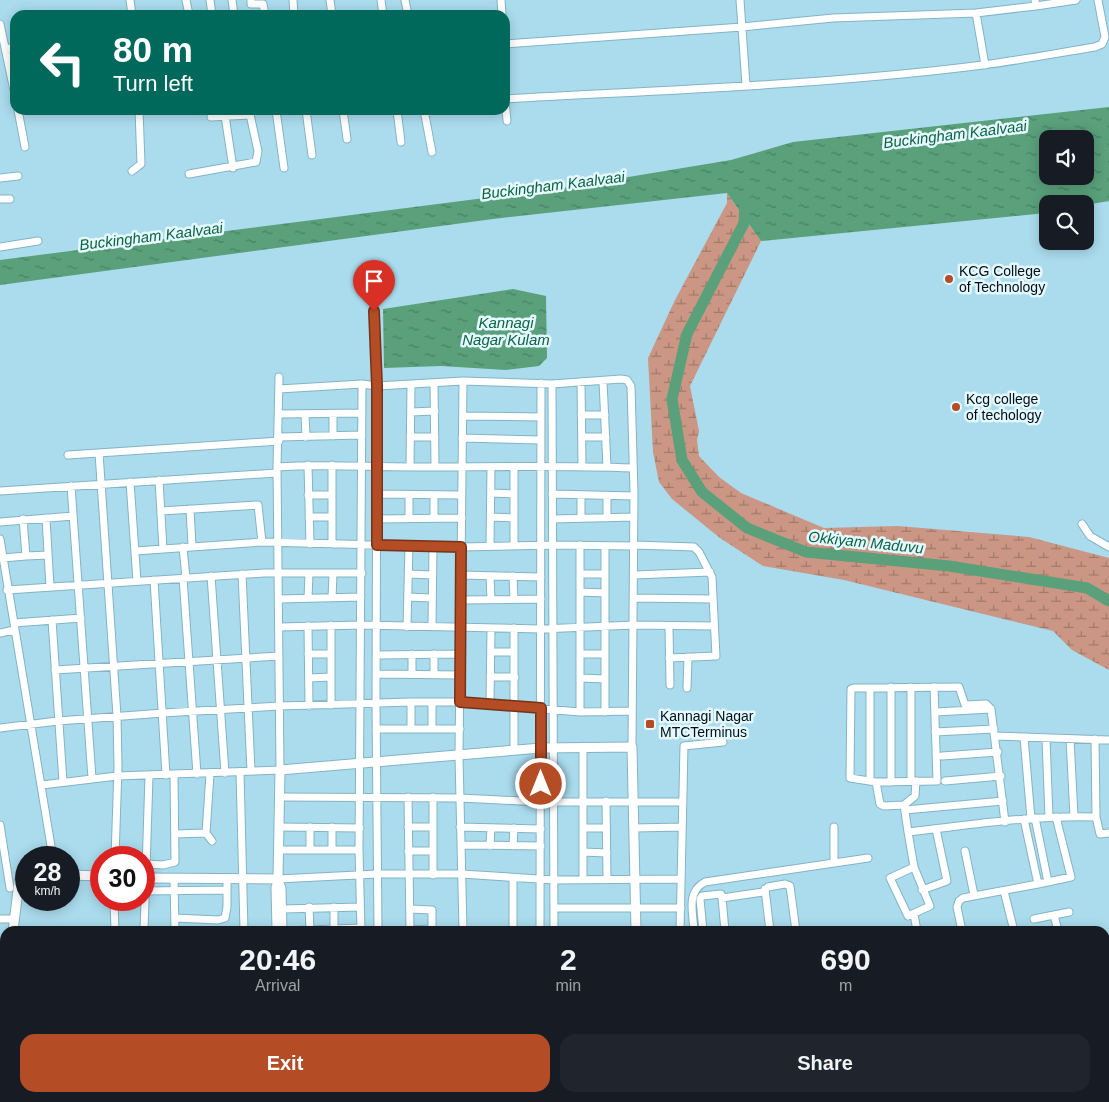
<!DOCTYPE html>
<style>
:root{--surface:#171b24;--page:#20242c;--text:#f1f3f6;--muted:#9ea1a6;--accent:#b44d25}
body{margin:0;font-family:Arial,sans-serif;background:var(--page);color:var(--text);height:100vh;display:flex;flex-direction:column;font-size:19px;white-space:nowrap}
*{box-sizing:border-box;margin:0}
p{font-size:16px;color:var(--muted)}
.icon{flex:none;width:28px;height:28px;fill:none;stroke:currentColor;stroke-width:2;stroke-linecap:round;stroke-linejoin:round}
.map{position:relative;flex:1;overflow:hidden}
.side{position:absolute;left:0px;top:926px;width:1110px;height:176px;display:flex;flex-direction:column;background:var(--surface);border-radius:15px 15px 0 0;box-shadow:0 2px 12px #0003}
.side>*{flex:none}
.guide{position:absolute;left:10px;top:10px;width:500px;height:105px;border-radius:15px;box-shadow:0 2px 12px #0003;background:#00695c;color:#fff;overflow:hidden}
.controls{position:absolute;left:1039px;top:130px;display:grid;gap:10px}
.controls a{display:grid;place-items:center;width:55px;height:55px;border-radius:10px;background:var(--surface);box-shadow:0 2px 12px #0003;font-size:25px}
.speed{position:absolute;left:15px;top:846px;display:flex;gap:10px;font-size:25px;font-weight:700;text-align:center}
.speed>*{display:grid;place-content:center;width:65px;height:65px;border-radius:50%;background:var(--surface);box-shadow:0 2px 12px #0003;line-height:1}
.speed small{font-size:12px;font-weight:400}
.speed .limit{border:8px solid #d22;background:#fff;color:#111}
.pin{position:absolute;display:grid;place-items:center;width:42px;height:42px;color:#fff;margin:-51px -21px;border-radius:50% 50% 50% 0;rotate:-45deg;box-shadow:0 0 5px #0007}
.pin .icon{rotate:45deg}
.me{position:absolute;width:55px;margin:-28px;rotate:0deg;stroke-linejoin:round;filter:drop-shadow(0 0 4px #0008)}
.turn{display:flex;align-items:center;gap:18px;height:105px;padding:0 20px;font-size:22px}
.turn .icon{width:65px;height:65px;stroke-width:2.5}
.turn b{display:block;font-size:35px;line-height:42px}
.eta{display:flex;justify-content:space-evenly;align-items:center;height:85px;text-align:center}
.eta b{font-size:30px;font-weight:800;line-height:35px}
.primary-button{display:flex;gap:10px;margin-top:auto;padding:10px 20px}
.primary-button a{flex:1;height:58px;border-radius:15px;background:var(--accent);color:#fff;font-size:20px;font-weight:800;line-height:58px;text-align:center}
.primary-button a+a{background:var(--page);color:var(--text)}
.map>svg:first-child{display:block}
</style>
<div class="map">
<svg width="1109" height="1102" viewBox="0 0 1109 1102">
<defs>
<pattern id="wetland-marsh" width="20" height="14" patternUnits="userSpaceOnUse" patternTransform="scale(1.25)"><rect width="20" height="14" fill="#cb9683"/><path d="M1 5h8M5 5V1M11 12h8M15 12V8" fill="none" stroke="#a2796a"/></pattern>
<pattern id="water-ripples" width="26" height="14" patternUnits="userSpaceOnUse" patternTransform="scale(1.25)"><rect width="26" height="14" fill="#59a07b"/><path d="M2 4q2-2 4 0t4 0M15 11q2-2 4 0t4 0" fill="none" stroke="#478164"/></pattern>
</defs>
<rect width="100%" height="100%" fill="#aadced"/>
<path fill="url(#wetland-marsh)" d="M727 193 761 241 690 386 699 431 697 440 699 456 719 477 741 493 824 528 898 526 1029 537 1109 558V670L1072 650 1053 631 844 580 763 566 720 538 672 499 659 482 653 452 648 358 675 300 727 203Z"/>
<path fill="url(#water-ripples)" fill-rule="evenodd" d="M1109 107V201L1085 205 1048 204 1047 212 1036 214 761 241 727 193 493 219 0 285V260L562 188 731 160 793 142ZM1048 139H1085V176H1048Z
M513 289 546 296 547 358 539 366 506 370 441 366 384 368 383 309Z"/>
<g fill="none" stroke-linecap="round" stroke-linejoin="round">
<path stroke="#59a07b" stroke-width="11" d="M745 203 744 223 687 334 672 399 682 460 702 492 747 528 806 552 949 566 1087 588 1109 601"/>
<defs>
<path id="minor" d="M130 0 132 15
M186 0 189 15
M210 0 212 15
M232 0 234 15
M251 0V4H263L265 15
M293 0 294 15
M330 0 332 15
M381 0 383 15
M405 0 408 15
M501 0 502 15
M740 0 746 85
M1035 0 1036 6 1076 0
M976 13 985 65
M0 24 15 95
M505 44 742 27 833 18 976 13 1036 6
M6 49 15 47
M505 99C664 90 825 85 983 65 1021 60 1058 53 1095 47L1102 44 1105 37 1098 0
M505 101 507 121
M18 110 25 147
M276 110 284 168
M306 110 312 155
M343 110 347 139
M397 110 401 142
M424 110 432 152
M225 116 233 168
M211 117 250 115
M132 171 141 164 139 110
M189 174 256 162 258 151 249 110
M0 178 18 176
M0 199H10
M0 247 38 241
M463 381 459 756 463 931
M603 381 607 467
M581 382 582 466
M434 383 435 467
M552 384 554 931
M279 389 362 384 377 386 374 311
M411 412 435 411
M279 414 362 413
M305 414 306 437
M581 415H605
M463 416 541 417
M333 436V414
M279 437 362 435
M410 437H435
M582 437H606
M462 438 541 440
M99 453 117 716 118 767 115 858
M68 455 279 441
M308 465 310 544
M277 467C322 464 367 467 411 467 486 467 559 465 633 468
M410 467 411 385
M514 468V546
M159 480 163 549
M130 482 137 581
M71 486 92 778
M0 491 277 473
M491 493 514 494
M377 494 462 495
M552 494 634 496
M308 495H332
M190 509 192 546
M161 511 258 505 262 542
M309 517H332
M491 517 514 518
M46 518 50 587
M409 518V495
M434 518V495
M581 518V495
M607 518V496
M23 519 26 556 48 555
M377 519 462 518
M553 519 634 517
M0 522 73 516
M1082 524 1090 536 1109 547
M0 539 53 858
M332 544V465
M580 545V712
M634 545 694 547 699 552 712 577 716 656 669 658
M490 546 491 467
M605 546V712
M183 547 186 578
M135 551 262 542 461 547 553 545 634 546
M3 558 26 556
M242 574 251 771
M409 574 432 575
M580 574H605
M461 575 541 577
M634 575 710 572
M211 576 225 773
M490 576 491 599
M513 576 514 599
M183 578 197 774
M154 580 166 775
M7 590 264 573H362
M580 592 605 593
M408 597 432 598
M308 598 309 573
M332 598 333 573
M634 598 713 599
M279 599 361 597
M461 600 541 599
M52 620 63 782
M14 623 81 618
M331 625V705
M308 626 309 706
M669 626 670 685
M279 627 361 625 541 629 634 625 714 626
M407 627 409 546
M432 627 433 546
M0 633 14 630
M491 652H514
M308 654H331
M434 654V674
M580 654H605
M377 655 460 654
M55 670 279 656
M377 674 460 675
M412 674V654
M490 677H515
M309 678 331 677
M580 678 605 679
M934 687 937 781 876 782 850 778 851 689 854 688C889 688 924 687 959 687L965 705 986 704 991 709 1005 822
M687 688 688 657
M490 704 491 628
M935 712 991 709
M0 728 58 721 163 713 280 706 411 702H460L580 712 632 711
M376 729H460
M411 729V702
M432 729V702
M935 732 994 729
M995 736 1109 740
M1024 737 1031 819
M1046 739 1049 817
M1070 739 1074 816
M1095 739 1096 817
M514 750V628
M942 756 998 752
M240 772 244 931
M870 781V688
M911 781V687
M945 781 1001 776
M876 782 880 804 884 806 904 805 908 832
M891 782V687
M42 785 117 776 280 770 277 467 279 377
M279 797 460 798 541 802
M408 797 410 931
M433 797V875
M606 801 607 879
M554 802H683
M904 805 915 796 916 781
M905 810 1003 801
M1035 818 1048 882
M0 825 10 888
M279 827 360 828
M408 827H433
M460 827 541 829
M583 828H606
M634 828 682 827
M206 833 212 841
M175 834 206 833 210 774
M461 845 541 846
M490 846 491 828
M513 846 514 828
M279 850H359
M310 850V827
M332 850V827
M408 851H433
M965 851 974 895
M583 852 607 853
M834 863V827
M147 864 163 865 175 862 174 775
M914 867 930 906 908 916 890 878 914 867 908 832C970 825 1033 815 1096 817L1100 834 1109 833
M174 878 175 931
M278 879 377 874H462L554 880 681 879
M278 879 282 888 283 931
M583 880V747
M1038 884 1071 877 1056 817
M765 889 770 931
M922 890 947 881 936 829
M144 891 227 890
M1004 891 1014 931
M114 900 115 931
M309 907 310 930
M334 907V929
M554 908H681
M283 909 360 907
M410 909 432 910V931
M914 914 917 931
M1054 915 1058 931
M175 918 218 920 225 918 227 907V879
M0 919H14
M1034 919 1069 912
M410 930 432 929
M144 931 149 776
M276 931 275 887 278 879
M285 931 361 928
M361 931 359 850 362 384
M378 931 376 704 377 386 463 381 552 384 621 379 627 380 631 386 634 492 632 747
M513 931V878
M540 931 541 383
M680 931 684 746 723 742
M694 931C693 912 686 892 705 882L868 858
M703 931 700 899 702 896 721 894 722 898
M725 931 722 898 763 892 768 887 785 884 790 886 796 931
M962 931 957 907 959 901 963 898 1038 884 1024 819
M1105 964 1109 965
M0 993 5 994
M0 1026H5
M27 1098 28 1102
M79 1098 80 1102
M114 1098 115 1102
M366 1098H372
M419 1098 420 1102
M606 1098 607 1102
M643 1098 644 1102
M683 1098 684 1102
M267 1102 314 1098
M745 1102 774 1098
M844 1102V1098"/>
<path id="tertiary" d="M69 875 101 876
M144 878 278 879 280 770 541 748 632 747 636 931
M13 931 19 882 26 877
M727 1098 728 1102
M3 1102 5 1072
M545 1102 563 1098"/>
</defs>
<use href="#minor" stroke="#82b4c4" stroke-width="9"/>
<use href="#tertiary" stroke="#82b4c4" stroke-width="11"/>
<use href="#minor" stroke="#fff" stroke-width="7"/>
<use href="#tertiary" stroke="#fff" stroke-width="9"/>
</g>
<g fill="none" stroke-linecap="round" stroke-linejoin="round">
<defs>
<path id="route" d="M374 311 377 386V545L461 547 460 702 541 708V784"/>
</defs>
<use href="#route" stroke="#753218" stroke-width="12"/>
<use href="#route" stroke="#b44d25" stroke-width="9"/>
</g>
<g fill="#b44d25" stroke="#e4f8fe" stroke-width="2">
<circle cx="949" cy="279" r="5"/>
<circle cx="956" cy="407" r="5"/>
<rect x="645" y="719" width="10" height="10" rx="2.5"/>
</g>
<g text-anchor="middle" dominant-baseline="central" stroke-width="5" stroke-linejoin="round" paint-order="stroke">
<g font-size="14" fill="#001016" stroke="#e4f8fe" text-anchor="start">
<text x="959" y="271">KCG College<tspan x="959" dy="16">of Technology</tspan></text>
<text x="966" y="399">Kcg college<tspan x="966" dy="16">of techology</tspan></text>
<text x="660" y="716">Kannagi Nagar<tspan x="660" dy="16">MTCTerminus</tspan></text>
</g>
<g font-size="15" font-style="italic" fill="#0c6441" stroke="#e4f8fe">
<text transform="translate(955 134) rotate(-7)">Buckingham Kaalvaai</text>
<text transform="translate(553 185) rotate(-7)">Buckingham Kaalvaai</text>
<text transform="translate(151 236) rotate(-7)">Buckingham Kaalvaai</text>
<text x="506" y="322">Kannagi<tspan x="506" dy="17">Nagar Kulam</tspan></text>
<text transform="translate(866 542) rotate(6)">Okkiyam Maduvu</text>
</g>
</g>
</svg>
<div class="controls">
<a><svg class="icon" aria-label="sound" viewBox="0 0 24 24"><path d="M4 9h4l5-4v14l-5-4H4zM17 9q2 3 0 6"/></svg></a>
<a><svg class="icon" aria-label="search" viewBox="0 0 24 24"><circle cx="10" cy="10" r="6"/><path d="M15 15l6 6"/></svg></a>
</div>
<div class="speed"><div>28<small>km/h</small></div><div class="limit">30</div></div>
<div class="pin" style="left:374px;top:311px;background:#d93025"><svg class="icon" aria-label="arrive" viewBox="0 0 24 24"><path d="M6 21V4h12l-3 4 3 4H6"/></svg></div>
<svg class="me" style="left:541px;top:784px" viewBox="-20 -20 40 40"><circle r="17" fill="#b44d25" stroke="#fff" stroke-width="3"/><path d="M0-11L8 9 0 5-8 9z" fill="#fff"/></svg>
<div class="guide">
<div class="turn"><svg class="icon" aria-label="left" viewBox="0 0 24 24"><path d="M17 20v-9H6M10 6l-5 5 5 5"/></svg><div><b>80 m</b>Turn left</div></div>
</div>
<section class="side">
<div class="eta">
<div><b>20:46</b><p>Arrival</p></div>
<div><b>2</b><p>min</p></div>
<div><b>690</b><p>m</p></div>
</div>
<div class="primary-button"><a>Exit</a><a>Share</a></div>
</section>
</div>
